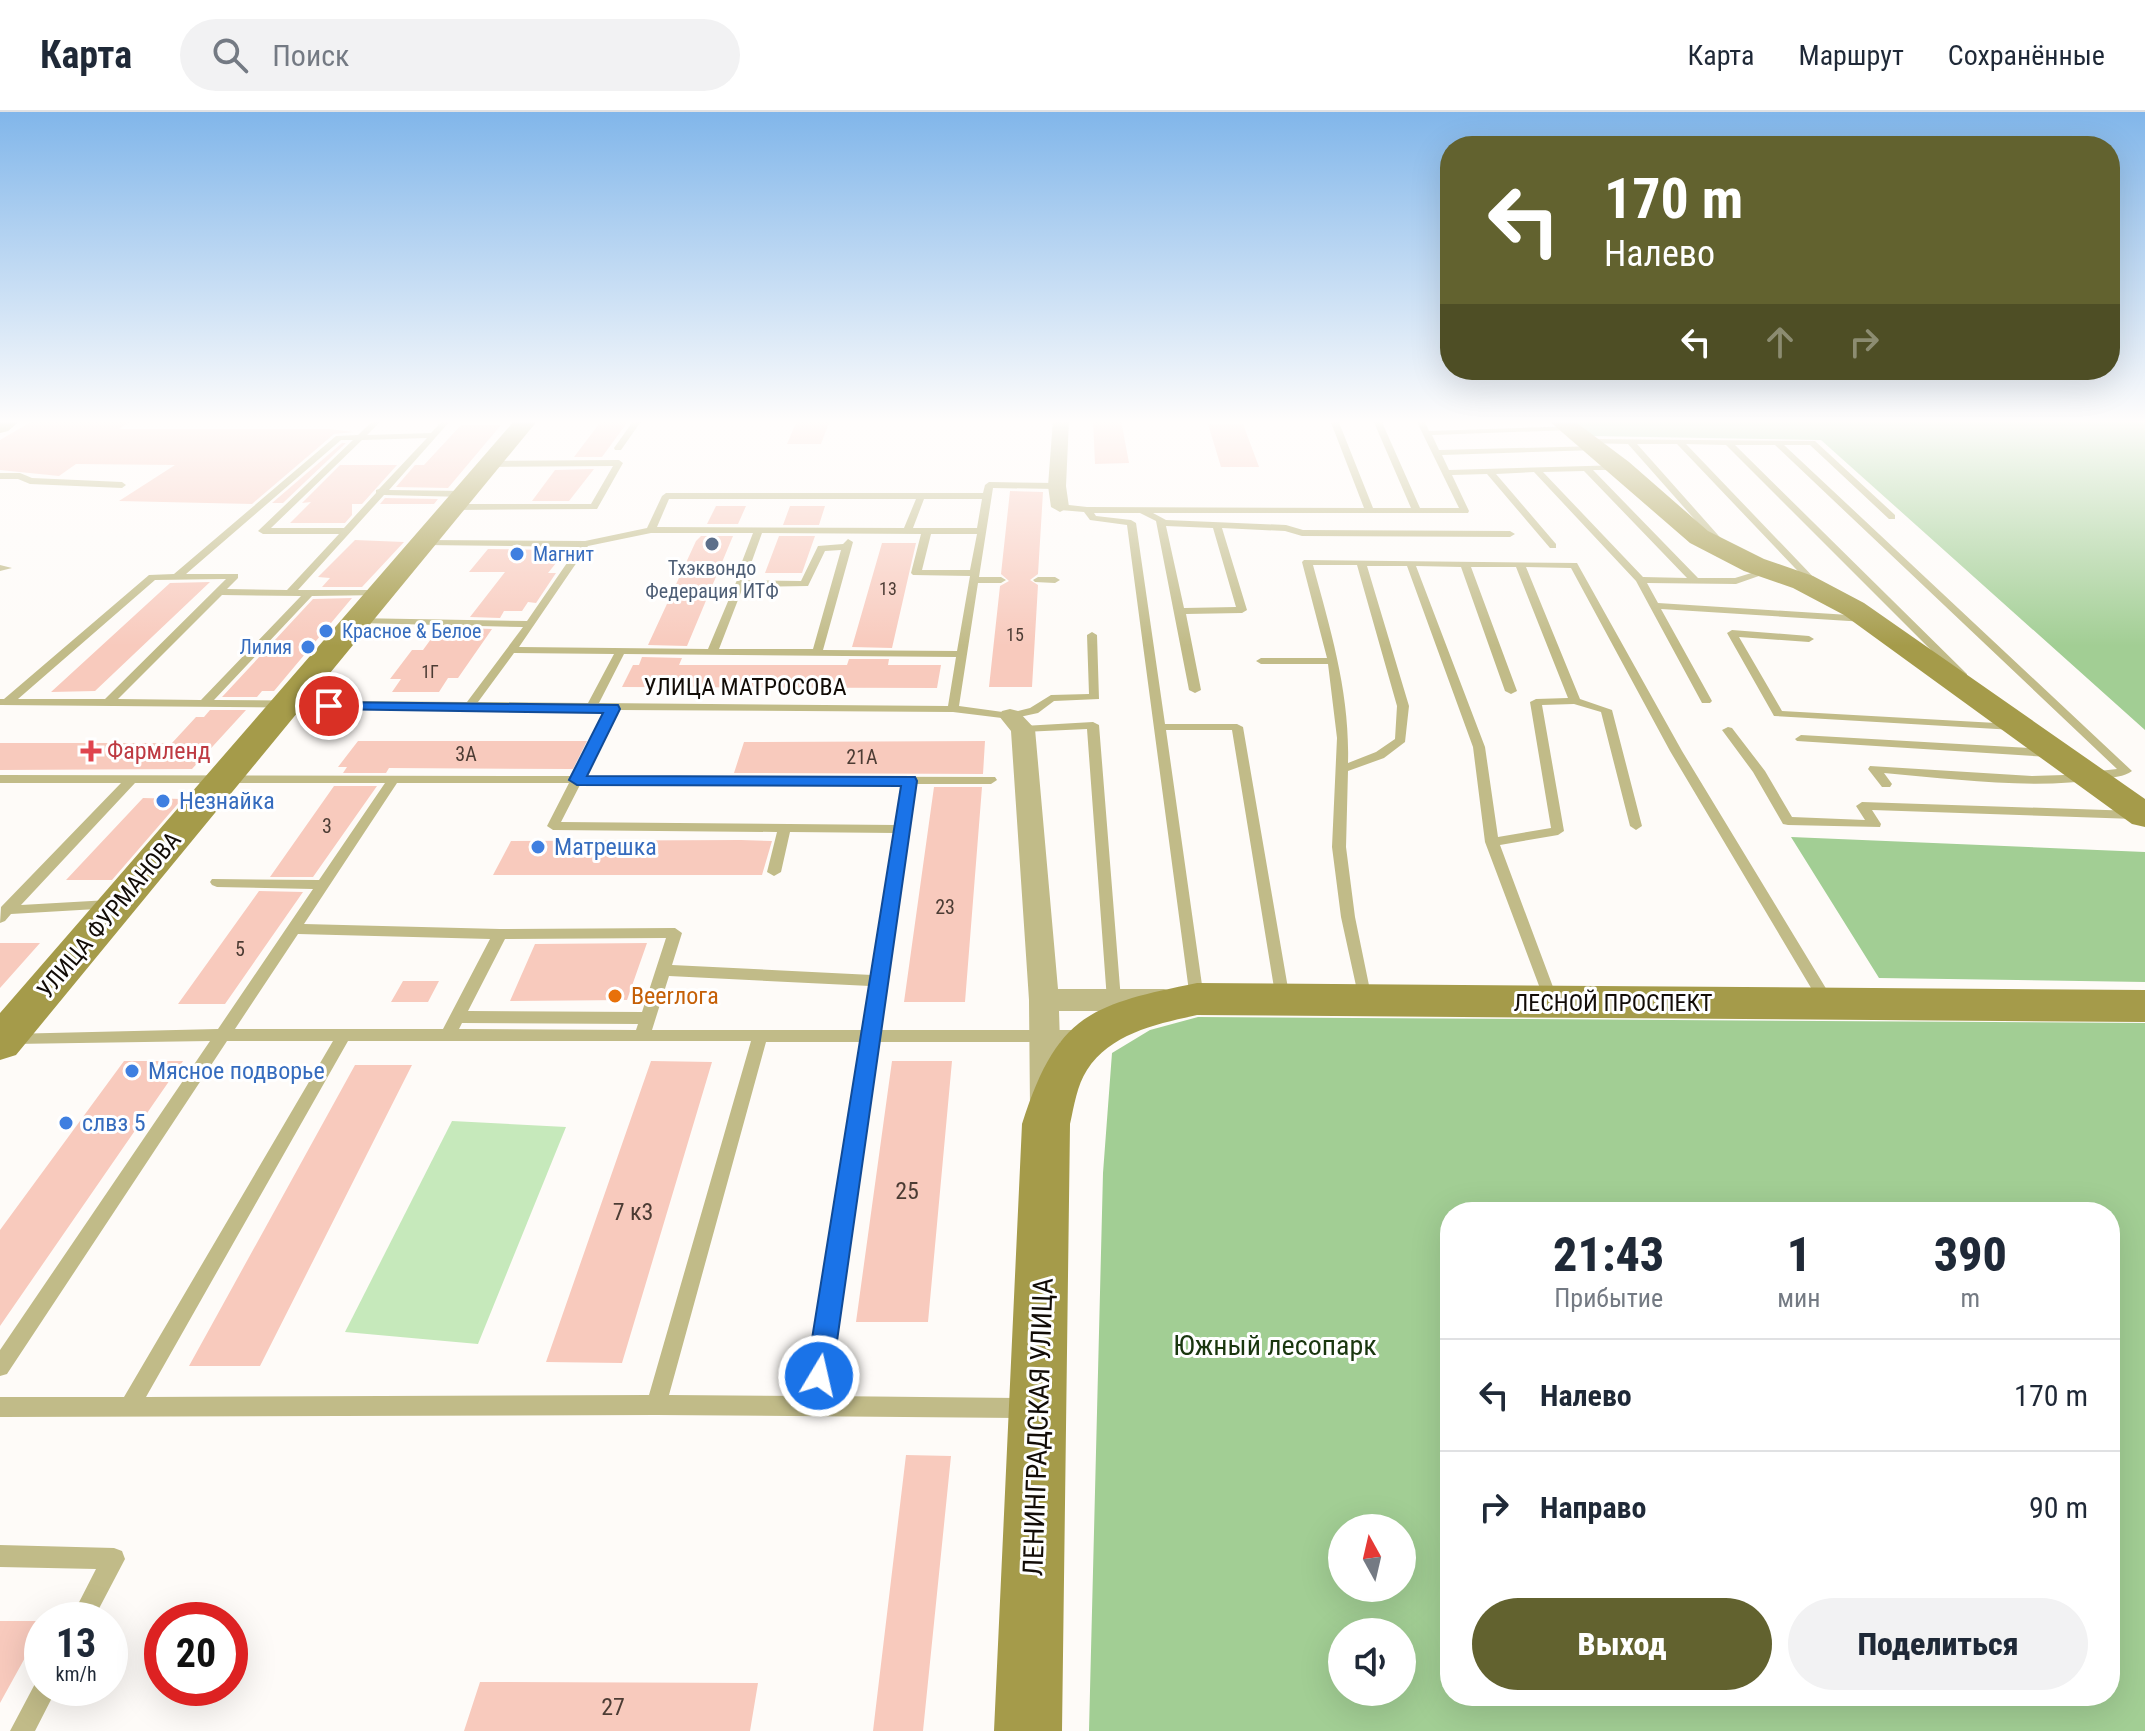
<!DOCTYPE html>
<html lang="ru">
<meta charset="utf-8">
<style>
:root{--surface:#fff;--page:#f2f2f3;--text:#1f2937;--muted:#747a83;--line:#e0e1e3;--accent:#62622f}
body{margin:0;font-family:"Roboto Condensed",sans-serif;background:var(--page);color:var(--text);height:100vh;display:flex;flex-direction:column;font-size:30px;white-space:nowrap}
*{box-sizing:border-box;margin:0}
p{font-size:26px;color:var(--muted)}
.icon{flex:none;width:44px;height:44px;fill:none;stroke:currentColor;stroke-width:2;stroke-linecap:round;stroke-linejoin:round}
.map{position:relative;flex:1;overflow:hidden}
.side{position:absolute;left:1440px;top:1090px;width:680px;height:504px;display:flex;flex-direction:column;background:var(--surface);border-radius:32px;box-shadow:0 8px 32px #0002}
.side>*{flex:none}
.hud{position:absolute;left:1440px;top:24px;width:680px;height:244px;border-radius:32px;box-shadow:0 8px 32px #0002;background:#62622f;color:#fff;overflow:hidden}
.needle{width:52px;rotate:352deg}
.tools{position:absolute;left:1328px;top:1402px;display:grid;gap:16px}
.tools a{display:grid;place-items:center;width:88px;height:88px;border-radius:50%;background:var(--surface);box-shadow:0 8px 32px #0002;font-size:40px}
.speed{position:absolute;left:24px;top:1490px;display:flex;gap:16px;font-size:40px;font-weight:700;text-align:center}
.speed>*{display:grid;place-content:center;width:104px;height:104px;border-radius:50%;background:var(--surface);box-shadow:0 8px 32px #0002;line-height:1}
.speed small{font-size:20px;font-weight:400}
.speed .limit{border:12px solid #d22;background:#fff;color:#111}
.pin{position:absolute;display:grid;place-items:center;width:68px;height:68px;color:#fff;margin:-34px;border:4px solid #fff;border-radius:50%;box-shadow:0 2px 8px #0007}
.me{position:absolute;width:88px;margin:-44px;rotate:9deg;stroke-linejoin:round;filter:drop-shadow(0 0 6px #0008)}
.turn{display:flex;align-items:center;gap:28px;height:168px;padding:0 32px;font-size:36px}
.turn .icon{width:104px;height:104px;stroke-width:2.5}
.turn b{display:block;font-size:56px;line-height:68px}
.lanes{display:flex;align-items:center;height:76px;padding:0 32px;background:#0003;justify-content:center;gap:40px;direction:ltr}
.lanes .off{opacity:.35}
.eta{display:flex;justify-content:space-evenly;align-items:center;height:136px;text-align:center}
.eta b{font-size:48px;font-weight:800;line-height:56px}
.primary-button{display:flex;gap:16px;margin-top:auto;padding:16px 32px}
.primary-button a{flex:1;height:92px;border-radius:48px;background:var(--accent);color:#fff;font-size:32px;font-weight:800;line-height:92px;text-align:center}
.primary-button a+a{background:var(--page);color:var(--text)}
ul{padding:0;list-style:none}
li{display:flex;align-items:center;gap:24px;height:112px;padding:0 32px;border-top:2px solid var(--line)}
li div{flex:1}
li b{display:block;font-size:30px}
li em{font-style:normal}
header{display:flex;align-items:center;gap:48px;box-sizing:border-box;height:112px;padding:0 40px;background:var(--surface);border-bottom:2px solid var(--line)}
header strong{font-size:38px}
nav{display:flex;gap:44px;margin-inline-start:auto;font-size:28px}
.search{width:560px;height:72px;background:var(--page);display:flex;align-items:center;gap:20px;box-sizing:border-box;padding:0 28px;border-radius:44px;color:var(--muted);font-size:30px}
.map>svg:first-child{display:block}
</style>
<header>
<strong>Карта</strong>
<div class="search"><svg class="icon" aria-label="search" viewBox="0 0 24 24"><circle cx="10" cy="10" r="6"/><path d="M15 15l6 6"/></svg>Поиск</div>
<nav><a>Карта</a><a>Маршрут</a><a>Сохранённые</a></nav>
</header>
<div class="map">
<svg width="2145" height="1619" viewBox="0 0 2145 1619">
<rect width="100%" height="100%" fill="#fefbf8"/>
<path fill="#c6e9bb" d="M452 1009 566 1015 478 1232 345 1220Z"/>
<path fill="#a2ce94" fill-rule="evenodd" d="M1568 308H2145V618L1821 328 1591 324Z
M1791 725 2145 740V870L1879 866Z
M1198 905 2145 911V1619H1089L1103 1061 1112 941 1150 918ZM1450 1100H2110V1584H1450ZM1342 1416H1402V1476H1342ZM1342 1520H1402V1580H1342Z"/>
<path fill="#f8cabd" d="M34 308H128L125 310H130L119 317H329L354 320 334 322 252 392 119 389 175 353 76 352 59 364 0 358V328Z
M602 308H629L602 345H574Z
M797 308H830L821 332H787Z
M1093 308H1121L1129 351 1095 352Z
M1208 312H1243L1259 355H1221Z
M461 313H501L448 376 396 375 415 353H424Z
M342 331H346L283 391H272Z
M340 353H397L362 392H352V403L345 411H290L311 390 302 391Z
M594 357 569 389H532L555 358Z
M1010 379 1043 380 1038 462 1030 468 1038 473 1032 575H989L1000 474 1009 469 1001 462Z
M385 386 438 387 434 392H380Z
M716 394H746L738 412H707Z
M790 394H825L819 413H783Z
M701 424H733L687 534 648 533 696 429Z
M779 424H815L802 461H765Z
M355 428 404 430 362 475H322L330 466 318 465Z
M882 431H916L892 536 852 535Z
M488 437 553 438 543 450 556 451 548 461H556L536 491 528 490 522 499H504L500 506 470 505 505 460H469Z
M210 470 95 579 51 580 170 471Z
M352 486 274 579H262L257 585H222L313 487Z
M461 516 492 517 458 566H448L439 580H392L401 567H390L412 538H423L431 527H452Z
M642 545 682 546 679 553H847L849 547H889L888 553H941L937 576 622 575 633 553H639Z
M210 598H246L192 657 0 658V631H172L196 605H204Z
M358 629H587L573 657 389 656 386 661H343L347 655H338Z
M985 629 983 662 734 661 744 630Z
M334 674H377L313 765H270Z
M934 675H982L965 890H904Z
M143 686 182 687 112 768H66Z
M511 729 741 728 772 729 762 763H493Z
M259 779 303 780 225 892H178Z
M0 831H40L0 876Z
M647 831 627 888 510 889 535 832Z
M403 869H439L428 890H391Z
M124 949H183L0 1214V1118Z
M651 949 712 950 622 1251 546 1250Z
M892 949H952L928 1210H856Z
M355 953H412L260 1254H189Z
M906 1343 951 1344 923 1619H873Z
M0 1509H42V1515L0 1591Z
M480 1570 758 1571 750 1619H464Z"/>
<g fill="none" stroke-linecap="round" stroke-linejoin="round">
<path fill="#c1bb88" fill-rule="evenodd" d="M374 308H382L367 323 431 321 443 308H451L389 378 465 379 469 382 465 385 384 383 298 478H380L384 479V483L312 484 214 588 467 590 523 515 358 511 353 508 354 506 527 509 578 435 424 433 419 430 421 428 585 429 647 416 662 384 666 381H983L985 373 989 370 1057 371 1061 374 1057 377 993 376 979 465H1001L1006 468 1001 471H978L959 594 1010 601 1030 596 1051 583 1089 582 1087 523 1092 520 1097 523 1099 587 1054 589 1038 601 1010 607 953 600 618 598 585 664 995 665 997 668 991 672H915L879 918H1084L1089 920 1092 924 1089 928 1084 930H877L826 1284 1028 1286 1035 1289 1038 1296 1035 1303 1028 1306 656 1303 0 1305V1285H124L333 929H227L7 1262 0 1264V1238L210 929 13 932 8 930 5 926 8 922 218 917 313 777 217 775 212 773 210 770 212 767 319 768 385 671H135L21 793 109 788 116 793 114 796 11 802 5 809 0 811 1 795 121 671H0V663L573 664 607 598 473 597 468 599 463 597 0 593V587H4L149 463 174 462 336 324 358 323ZM427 326 379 377 376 378V381L344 416H271L362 328ZM341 328H353L258 419 263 422H339L287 478 227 477 238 466V462H186ZM669 387H916L904 416 657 415ZM924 387H982L977 416H913ZM651 421H753L738 460 743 463 748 460 762 421 921 422 911 461 913 463 970 464 957 539 823 538 853 430 848 427 843 432 818 434 801 469 737 468 708 537 519 535 588 434ZM931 422H977L970 458H922ZM841 438 813 537H719L743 475 808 474 825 439ZM226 467 105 587H18L155 468ZM222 483 301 484 201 588 118 587ZM514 541 614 542 588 591 478 590ZM624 542 956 545 948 594 599 591ZM397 671H569L547 714 553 718 777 720 767 760 774 764 781 760 790 720 895 721 872 863 672 853 682 821 675 816 500 817 304 812ZM581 671 902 672 896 713 561 710ZM298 822 490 827 443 917H235ZM666 826 642 900 468 899 505 827ZM669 864 870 874 864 918H652ZM462 911 638 912 636 918 459 917ZM348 929H751L649 1283 146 1285ZM766 930H862L806 1284 669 1283Z
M634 308H642L621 338H615L614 336Z
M1330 308H1338L1373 396H1411L1373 308H1381L1420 396H1459L1416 308H1424L1429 319 1574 314V318H1571L1432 323 1439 338 1599 334V338H1596L1442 343 1449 358 1623 353V357L1620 358H1593L1698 466H1735L1771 455 1776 458 1736 472 1647 471 1658 491 1865 504 1870 507 1865 510 1661 497 1712 589 1710 591H1702L1636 469 1534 360 1496 362 1556 432V436H1550L1487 362 1452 363 1469 399 1468 401H1153L1166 408 1286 413 1303 418 1510 419 1515 422 1510 425 1302 424 1285 419 1222 416 1247 498 1242 501 1186 502 1201 578 1195 581 1189 578 1156 409 1140 401H1094L1096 404 1131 408 1136 411 1165 612H1237L1243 615 1290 888 1288 892H1278L1276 888 1232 618H1166L1204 887 1202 891H1192L1190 887 1127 413 1090 408 1084 400 1060 398 1056 395 1060 392 1087 395 1364 396ZM1584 359 1687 466 1643 465 1543 360ZM1166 414 1213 416 1236 495 1184 496Z
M1588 327 1815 329 1895 403V407H1889L1810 333H1784L2132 659C2124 665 2113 665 2103 667 2031 678 1956 667 1884 661L1892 672 1890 675H1882L1868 657 1870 654 2032 664 2064 663 2117 657 1775 333H1735L1967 562V566H1959L1726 333 1686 332 1820 472V476H1814L1677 332H1637L1726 432V436H1720L1628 332 1585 331V327Z
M619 348 623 351 597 397 453 398 449 395 453 392H591L613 354 489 355 485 352 489 349Z
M0 361H20L32 366 122 370 126 373 122 376 30 372 18 367H0Z
M1304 448 1577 451 1682 639 1833 888 1836 892 1833 896H1823L1670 639 1571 456 1526 455 1580 587 1612 598 1642 714 1636 718 1630 714 1601 600 1574 592 1542 593 1564 719 1558 723 1500 733 1559 891 1557 895H1547L1485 730 1473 635 1407 454H1367L1409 594 1405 630 1384 646 1348 659 1346 735 1355 805 1372 888 1370 892H1360L1341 805 1332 735 1337 626 1328 552H1261L1256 549 1261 546H1327L1302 450ZM1313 453H1357L1397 594 1395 627 1376 640 1348 651C1350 581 1331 520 1313 453ZM1416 454 1461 455 1505 579 1511 582 1517 579 1471 455H1516L1568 586 1536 587 1530 590 1551 716 1498 725 1485 635Z
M0 453 12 456 0 459Z
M1038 465H1055L1060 468 1055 471 1035 470 1033 468Z
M1732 518 1809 524 1814 527 1809 530 1739 525 1782 599 2014 612 2020 615 2014 618 1774 604 1727 521Z
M1093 610 1099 613 1121 888 1119 892H1109L1107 888 1087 617 1023 620 1017 617 1023 614Z
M1728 615 1732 616 1765 659 1792 705 1865 708 1856 694 1862 690 2135 699 2141 703 2135 707 1872 698 1881 712 1880 715 1788 713 1783 712 1753 660 1722 618Z
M1801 623 2049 637 2055 641 2049 645 1797 629 1795 627Z
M0 1433 114 1436 122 1439 125 1447 93 1508H70L96 1457 0 1455Z
M42 1566V1576H57L35 1619H10L37 1568Z"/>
<path fill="#c1bb88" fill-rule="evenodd" d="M1053 308H1069L1066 374 1069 395 1060 400 1051 395 1048 374Z
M1010 597 1018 599 1035 617 1058 877H1164L1175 880 1179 888 1175 896 1164 899H1059L1062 995 1058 1004 1046 1008 1034 1004 1030 995 1029 888 1011 619 999 604 1002 599Z"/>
<path fill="#a59b4a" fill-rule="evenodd" d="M0 308H21L8 319 0 321Z
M515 308H538L16 943 0 948V901Z
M1548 308H1573L1629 350 1708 419 1764 447 1813 464 1864 491 2145 687V715L2132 712 1844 503 1793 476 1744 459 1690 431Z
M1197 871 2145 878V910L1197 903C1157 912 1111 921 1087 958 1077 973 1074 994 1070 1012L1062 1619H994L1022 1012C1057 903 1089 893 1197 871Z"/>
</g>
<linearGradient id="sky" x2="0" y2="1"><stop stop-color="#81b6ea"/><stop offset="0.58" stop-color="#fffdfc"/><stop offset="1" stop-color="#fffdfc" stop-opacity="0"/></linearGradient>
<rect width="2145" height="534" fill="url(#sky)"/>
<path fill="#1a73e8" stroke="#114b97" stroke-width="2" d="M329 590 618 593 620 597 587 664 915 665 917 669 832 1264 828 1273 819 1277 810 1273 806 1264 901 674 577 673 569 668 603 601 324 597V591Z"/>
<circle fill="#5c6f8a" stroke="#fff" stroke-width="3" cx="712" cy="432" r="8"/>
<g fill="#3f7fe0" stroke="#fff" stroke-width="3">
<circle cx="517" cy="442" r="8"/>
<circle cx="326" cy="519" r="8"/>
<circle cx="308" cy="535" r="8"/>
<circle cx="163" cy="689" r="8"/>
<circle cx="538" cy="735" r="8"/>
<circle cx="132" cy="959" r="8"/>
<circle cx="66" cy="1011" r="8"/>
</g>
<path fill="#e0444e" stroke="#fff" stroke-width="3" d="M87 627h8v8h8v8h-8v8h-8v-8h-8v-8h8z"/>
<circle fill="#e8710a" stroke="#fff" stroke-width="3" cx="615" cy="884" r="8"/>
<g text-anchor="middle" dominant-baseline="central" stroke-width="6" stroke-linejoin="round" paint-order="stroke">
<g font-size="18" fill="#4c3c34">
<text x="888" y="476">13</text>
<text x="1015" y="522">15</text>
<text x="430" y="559">1Г</text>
</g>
<g font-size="20" fill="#366cbe" stroke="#fff" text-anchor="start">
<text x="533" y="442">Магнит</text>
<text x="342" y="519">Красное &amp; Белое</text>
<text x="292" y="535" text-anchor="end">Лилия</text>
</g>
<g font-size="20" fill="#4e5e75" stroke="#fff">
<text x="712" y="456">Тхэквондо<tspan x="712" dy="23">Федерация ИТФ</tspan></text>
</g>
<g font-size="20" fill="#4c3c34">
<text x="466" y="642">3А</text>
<text x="862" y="645">21А</text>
<text x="327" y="714">3</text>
<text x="945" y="795">23</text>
<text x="240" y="837">5</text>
</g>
<g font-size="24" fill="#120c07" stroke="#fff">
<text x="745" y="575">УЛИЦА МАТРОСОВА</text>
<text transform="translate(109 803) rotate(-50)">УЛИЦА ФУРМАНОВА</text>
<text x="1613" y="891">ЛЕСНОЙ ПРОСПЕКТ</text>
</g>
<g font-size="24" fill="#be3a42" stroke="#fff" text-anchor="start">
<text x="107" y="639">Фармленд</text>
</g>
<g font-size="24" fill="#366cbe" stroke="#fff" text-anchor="start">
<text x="179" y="689">Незнайка</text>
<text x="554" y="735">Матрешка</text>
<text x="148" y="959">Мясное подворье</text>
<text x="82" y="1011">слвз 5</text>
</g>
<g font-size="24" fill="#c56008" stroke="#fff" text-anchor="start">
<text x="631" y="884">Beerлога</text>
</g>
<g font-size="24" fill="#4c3c34">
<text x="907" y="1079">25</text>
<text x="633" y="1100">7 к3</text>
<text x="613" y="1595">27</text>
</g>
<g font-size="28" fill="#19360e" stroke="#fff">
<text x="1275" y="1233">Южный лесопарк</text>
</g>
<g font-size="28" fill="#120c07" stroke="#fff">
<text transform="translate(1038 1315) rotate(-88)">ЛЕНИНГРАДСКАЯ УЛИЦА</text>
</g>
</g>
</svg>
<div class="tools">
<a><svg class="needle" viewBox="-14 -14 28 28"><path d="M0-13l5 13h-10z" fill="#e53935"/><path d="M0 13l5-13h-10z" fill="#747a83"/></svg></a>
<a><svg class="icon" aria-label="sound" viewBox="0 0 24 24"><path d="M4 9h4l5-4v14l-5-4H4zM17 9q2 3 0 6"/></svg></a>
</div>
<div class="speed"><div>13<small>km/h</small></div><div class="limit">20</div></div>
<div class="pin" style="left:329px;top:594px;background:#d93025"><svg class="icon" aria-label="arrive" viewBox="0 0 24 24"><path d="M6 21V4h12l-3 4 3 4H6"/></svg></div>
<svg class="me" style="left:819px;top:1264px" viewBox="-20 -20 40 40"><circle r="17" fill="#1a73e8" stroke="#fff" stroke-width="3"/><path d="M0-11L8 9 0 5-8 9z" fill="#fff"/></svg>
<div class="hud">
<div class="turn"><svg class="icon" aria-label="left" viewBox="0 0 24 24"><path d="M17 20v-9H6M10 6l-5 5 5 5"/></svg><div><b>170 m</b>Налево</div></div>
<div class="lanes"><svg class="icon" aria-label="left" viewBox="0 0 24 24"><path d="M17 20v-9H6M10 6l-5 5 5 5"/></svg><svg class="icon off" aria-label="ahead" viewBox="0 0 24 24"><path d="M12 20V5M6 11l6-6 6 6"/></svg><svg class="icon off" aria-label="right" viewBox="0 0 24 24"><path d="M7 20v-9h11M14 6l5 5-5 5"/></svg></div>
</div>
<section class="side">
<div class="eta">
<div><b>21:43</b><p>Прибытие</p></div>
<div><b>1</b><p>мин</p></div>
<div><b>390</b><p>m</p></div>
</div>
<ul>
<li><svg class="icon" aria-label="left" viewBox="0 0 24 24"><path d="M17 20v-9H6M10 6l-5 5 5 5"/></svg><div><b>Налево</b></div><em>170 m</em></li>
<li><svg class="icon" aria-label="right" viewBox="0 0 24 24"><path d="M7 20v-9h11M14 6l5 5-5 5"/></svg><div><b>Направо</b></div><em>90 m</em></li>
</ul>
<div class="primary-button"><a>Выход</a><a>Поделиться</a></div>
</section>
</div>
